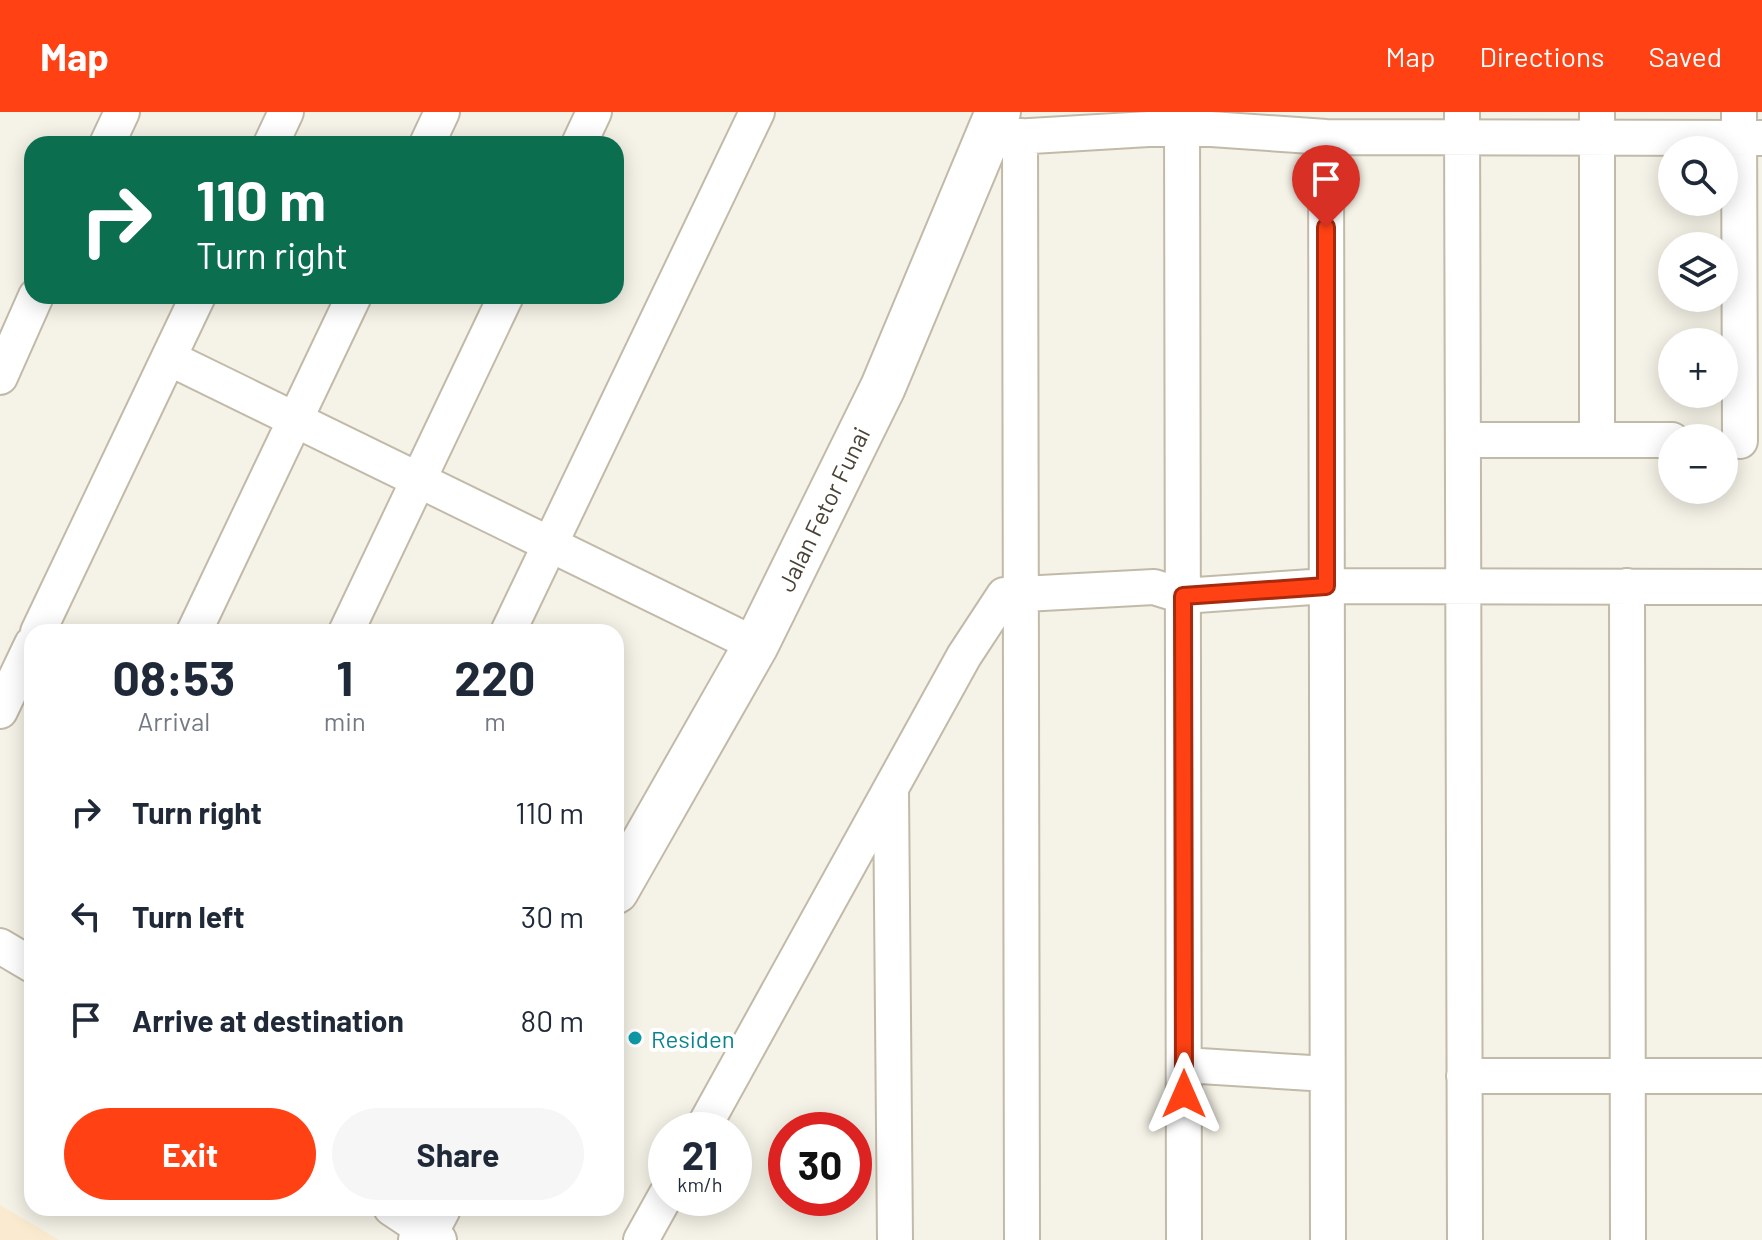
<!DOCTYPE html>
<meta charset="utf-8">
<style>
:root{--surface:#fff;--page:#f6f6f7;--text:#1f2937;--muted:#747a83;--accent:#ff4114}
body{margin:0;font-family:Barlow,sans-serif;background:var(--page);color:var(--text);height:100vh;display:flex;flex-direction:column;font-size:30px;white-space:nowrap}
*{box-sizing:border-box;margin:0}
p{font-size:26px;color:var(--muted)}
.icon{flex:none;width:44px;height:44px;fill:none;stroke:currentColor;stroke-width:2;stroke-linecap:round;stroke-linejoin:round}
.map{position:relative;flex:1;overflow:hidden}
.details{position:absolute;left:24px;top:512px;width:600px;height:592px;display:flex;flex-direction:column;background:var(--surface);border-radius:24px;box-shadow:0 4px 20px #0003}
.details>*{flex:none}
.top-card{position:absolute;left:24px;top:24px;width:600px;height:168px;border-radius:24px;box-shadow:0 4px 20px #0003;background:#0b6e4f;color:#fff;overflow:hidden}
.controls{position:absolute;left:1658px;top:24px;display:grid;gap:16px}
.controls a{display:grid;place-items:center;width:80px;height:80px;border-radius:50%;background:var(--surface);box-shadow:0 4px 20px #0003;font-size:40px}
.speed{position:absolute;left:648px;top:1000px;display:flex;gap:16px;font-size:40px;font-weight:700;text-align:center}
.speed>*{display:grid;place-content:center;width:104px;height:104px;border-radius:50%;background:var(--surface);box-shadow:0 4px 20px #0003;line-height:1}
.speed small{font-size:20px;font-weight:400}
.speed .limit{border:12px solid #d22;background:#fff;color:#111}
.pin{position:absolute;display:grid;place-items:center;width:68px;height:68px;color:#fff;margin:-82px -34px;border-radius:50% 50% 50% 0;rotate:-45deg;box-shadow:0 0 8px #0007}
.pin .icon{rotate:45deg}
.me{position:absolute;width:88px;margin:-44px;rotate:0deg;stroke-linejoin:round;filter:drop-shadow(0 0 6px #0008)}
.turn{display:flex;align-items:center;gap:28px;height:168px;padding:0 40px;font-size:36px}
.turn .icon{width:104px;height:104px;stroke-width:2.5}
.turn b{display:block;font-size:56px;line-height:68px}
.eta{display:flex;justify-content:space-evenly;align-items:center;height:136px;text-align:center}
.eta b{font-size:48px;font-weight:700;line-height:56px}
.button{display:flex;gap:16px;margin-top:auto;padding:16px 40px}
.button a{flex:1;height:92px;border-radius:48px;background:var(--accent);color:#fff;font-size:32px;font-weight:700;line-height:92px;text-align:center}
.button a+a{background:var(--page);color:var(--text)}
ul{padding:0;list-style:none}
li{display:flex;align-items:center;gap:24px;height:104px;padding:0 40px}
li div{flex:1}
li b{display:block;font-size:30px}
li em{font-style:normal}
header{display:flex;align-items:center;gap:48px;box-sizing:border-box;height:112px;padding:0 40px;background:var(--accent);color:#fff}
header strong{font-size:38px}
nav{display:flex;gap:44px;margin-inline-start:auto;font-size:28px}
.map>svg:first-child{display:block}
</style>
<header>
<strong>Map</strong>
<nav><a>Map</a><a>Directions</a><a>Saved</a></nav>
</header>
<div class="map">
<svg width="1762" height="1128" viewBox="0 0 1762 1128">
<rect width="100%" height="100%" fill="#f5f2e7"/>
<path fill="#f9ead0" d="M0 1093 59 1128H0Z"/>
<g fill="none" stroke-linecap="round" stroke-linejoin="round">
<defs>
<path id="minor" d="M1182 0 1184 1128
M1462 0 1465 1128
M1597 0V328
M1739 0 1740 329
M1020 24 1022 1128
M1326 25 1328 1128
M997 26 1182 15 1326 25 1762 26
M107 32 122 0
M271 32 286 0
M427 32 442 0
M579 32 594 0
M169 246 756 533
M0 265 36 184
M1463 328H1672
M1627 474 1628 1128
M38 520 198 184
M194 520 354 184
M346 520 506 184
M508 520 757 0
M0 599 32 532
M891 680 895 1128
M0 834 32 853
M1184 953 1327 962
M1464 964H1762
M702 1018 964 544 1004 483 1154 475 1183 484 1326 474 1762 475
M391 1096 439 1128
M641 1128 666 1083"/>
<path id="tertiary" d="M616 779 756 533 883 275 998 0
M421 1128 438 1096"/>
</defs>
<use href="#minor" stroke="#c2baa8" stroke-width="38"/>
<use href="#tertiary" stroke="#c2baa8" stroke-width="48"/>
<use href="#minor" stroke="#fff" stroke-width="34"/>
<use href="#tertiary" stroke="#fff" stroke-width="44"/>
</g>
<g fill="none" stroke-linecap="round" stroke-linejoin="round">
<defs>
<path id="route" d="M1184 982 1183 484 1326 474V115"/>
</defs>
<use href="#route" stroke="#a62a0d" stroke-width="20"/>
<use href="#route" stroke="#ff4114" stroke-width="14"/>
</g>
<circle fill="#0f9aa8" stroke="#fff" stroke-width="3" cx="635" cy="926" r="8"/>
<g text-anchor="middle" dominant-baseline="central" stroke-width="8" stroke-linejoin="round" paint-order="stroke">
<g font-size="24" fill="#494235" stroke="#fff">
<text transform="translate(823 397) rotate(-64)">Jalan Fetor Funai</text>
</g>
<g font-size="24" fill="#0d838f" stroke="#fff" text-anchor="start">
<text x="651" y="926">Residen</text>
</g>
</g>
</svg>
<div class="controls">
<a><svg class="icon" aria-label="search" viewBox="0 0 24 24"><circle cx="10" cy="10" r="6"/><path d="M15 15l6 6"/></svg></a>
<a><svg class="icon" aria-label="layers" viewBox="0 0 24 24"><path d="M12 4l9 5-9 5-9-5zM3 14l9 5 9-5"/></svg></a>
<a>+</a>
<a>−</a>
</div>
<div class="speed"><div>21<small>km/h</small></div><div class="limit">30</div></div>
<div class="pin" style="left:1326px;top:115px;background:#d93025"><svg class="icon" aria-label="arrive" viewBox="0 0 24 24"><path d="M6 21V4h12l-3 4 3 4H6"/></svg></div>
<svg class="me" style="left:1184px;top:982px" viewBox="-20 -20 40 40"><path d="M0-17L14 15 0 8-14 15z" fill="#ff4114" stroke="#fff" stroke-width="4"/></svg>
<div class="top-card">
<div class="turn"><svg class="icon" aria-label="right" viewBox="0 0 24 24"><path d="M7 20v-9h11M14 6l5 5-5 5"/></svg><div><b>110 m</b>Turn right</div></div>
</div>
<section class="details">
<div class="eta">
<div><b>08:53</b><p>Arrival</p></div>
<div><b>1</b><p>min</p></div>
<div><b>220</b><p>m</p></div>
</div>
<ul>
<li><svg class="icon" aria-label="right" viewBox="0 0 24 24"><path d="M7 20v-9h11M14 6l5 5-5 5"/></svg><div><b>Turn right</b></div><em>110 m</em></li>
<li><svg class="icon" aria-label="left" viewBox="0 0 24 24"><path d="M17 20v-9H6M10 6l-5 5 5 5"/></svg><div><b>Turn left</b></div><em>30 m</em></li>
<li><svg class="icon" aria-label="arrive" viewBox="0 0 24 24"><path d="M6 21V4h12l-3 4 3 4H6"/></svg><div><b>Arrive at destination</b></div><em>80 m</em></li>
</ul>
<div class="button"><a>Exit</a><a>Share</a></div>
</section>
</div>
